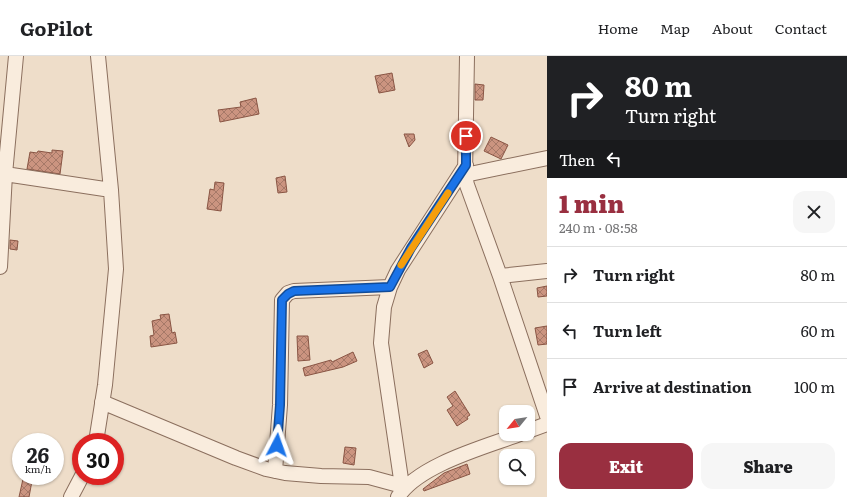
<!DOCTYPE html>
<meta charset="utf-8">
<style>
:root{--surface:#fff;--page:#f6f6f6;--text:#202124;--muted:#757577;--line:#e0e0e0;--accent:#992f40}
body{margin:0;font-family:Literata,serif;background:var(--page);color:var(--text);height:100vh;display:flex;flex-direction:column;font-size:15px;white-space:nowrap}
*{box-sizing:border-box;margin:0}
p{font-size:13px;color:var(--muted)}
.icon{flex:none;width:22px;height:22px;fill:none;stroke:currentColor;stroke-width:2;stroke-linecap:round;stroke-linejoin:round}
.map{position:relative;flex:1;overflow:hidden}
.sheet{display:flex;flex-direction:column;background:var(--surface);width:300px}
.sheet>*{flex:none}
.top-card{background:#202124;color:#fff;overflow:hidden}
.needle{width:26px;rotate:240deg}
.controls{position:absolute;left:499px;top:349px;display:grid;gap:8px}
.controls a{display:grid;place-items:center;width:36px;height:36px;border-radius:8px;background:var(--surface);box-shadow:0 1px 3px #0004;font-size:20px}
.speed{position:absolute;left:12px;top:377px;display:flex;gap:8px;font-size:20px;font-weight:700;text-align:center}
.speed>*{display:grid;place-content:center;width:52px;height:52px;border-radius:50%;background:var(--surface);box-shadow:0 1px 3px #0004;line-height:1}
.speed small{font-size:10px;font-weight:400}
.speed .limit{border:6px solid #d22;background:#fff;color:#111}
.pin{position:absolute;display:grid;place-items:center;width:34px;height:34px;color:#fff;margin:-17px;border:2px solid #fff;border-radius:50%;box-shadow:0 1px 4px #0007}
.me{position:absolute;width:44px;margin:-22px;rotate:4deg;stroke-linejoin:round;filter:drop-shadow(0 0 3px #0008)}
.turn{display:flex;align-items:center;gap:14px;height:84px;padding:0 12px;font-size:18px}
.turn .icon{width:52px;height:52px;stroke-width:2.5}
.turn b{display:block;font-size:28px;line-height:34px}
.then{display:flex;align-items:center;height:38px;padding:0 12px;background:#0003;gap:8px;font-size:15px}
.round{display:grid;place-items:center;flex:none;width:42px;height:42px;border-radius:12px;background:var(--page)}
.overview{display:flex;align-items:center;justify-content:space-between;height:68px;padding:0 12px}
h1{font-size:24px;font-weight:800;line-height:30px;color:var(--accent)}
.action{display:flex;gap:8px;margin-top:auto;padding:8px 12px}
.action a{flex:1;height:46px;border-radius:12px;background:var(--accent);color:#fff;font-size:16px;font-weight:800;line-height:46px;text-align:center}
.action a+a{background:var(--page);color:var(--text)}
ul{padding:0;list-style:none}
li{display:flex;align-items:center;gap:12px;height:56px;padding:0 12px;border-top:1px solid var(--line)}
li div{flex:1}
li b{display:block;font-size:15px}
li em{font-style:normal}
header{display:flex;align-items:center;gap:24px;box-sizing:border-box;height:56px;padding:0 20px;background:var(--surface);border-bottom:1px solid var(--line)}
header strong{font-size:19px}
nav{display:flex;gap:22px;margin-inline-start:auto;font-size:14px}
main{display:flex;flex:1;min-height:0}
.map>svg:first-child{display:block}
</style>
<header>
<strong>GoPilot</strong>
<nav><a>Home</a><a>Map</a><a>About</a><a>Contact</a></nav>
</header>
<main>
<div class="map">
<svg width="547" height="441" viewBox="0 0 547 441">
<defs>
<pattern id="building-cross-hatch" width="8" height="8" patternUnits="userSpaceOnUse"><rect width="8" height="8" fill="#cb9480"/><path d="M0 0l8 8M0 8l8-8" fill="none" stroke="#a67968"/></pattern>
</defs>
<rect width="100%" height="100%" fill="#eeddc9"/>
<path fill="url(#building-cross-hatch)" stroke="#895544" d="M392 17 395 34 379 37 375 20Z
M475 28 484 29 483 44H475Z
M256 42 259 58 220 66 218 54 241 51 240 46Z
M404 78H414L415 84 409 91Z
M491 81 508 89 501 103 484 95Z
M52 94 63 95 60 118 27 113 30 96 37 97 38 95 52 97Z
M285 120 287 136 278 137 276 122Z
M215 126 224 127 221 155 207 153 210 133 214 134Z
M10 184 18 185 17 194 10 193Z
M547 230V240L538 241 537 232Z
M169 258 172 277 175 276 177 287 151 291 150 280 154 279 152 265 161 263 160 259Z
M547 270V288L538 289 535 272Z
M297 280H308L310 304 298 305Z
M427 294 433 307 424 312 418 298Z
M353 296 357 305 343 311 305 320 303 312 331 304 332 306Z
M455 335 470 359 467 361 468 363 457 370 447 354 453 350 447 341Z
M345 391 356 392 354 409 343 407Z
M467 408 470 418 424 435 423 433 444 417Z
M23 423 32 425 29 441H19Z"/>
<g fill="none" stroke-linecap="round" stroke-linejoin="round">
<defs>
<path id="minor" d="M467 0 465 119 467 129 500 220 547 360
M5 118 111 134
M465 119 547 102
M0 211 5 118 16 0
M500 220 547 215
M102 346 236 402 266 413 285 417 321 420 369 421 406 431
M528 375 547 368
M96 386 105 329 116 213 111 134 98 0
M275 415 280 349 282 244 288 237 294 235 390 231
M402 430 381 287 384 251 390 231 398 214 466 109
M71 441 82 420
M398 441C418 409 485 391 520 378"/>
</defs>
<use href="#minor" stroke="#8b6f5e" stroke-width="16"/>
<use href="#minor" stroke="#f9ecdd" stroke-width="14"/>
</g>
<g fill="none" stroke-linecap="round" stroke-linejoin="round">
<defs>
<path id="route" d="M277 389 280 349 282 244 288 238 294 235 390 231 411 192 466 109V80"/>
</defs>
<use href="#route" stroke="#114b97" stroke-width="10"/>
<use href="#route" stroke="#1a73e8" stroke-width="7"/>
<path stroke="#f59e0b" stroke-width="7" d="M401 209 448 137"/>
</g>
</svg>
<div class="controls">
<a><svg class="needle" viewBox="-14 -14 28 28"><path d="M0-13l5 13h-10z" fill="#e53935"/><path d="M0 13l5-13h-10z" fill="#757577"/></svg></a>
<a><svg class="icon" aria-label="search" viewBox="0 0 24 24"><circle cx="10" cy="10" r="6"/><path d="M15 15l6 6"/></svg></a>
</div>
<div class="speed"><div>26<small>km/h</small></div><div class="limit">30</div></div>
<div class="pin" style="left:466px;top:80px;background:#d93025"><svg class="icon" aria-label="arrive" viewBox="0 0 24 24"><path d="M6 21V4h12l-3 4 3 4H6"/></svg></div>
<svg class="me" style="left:277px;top:389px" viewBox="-20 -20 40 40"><path d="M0-17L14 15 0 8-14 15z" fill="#1a73e8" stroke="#fff" stroke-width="4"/></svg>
</div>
<section class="sheet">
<div class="top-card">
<div class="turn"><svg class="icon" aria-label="right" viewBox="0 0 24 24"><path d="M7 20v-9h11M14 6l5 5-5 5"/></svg><div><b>80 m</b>Turn right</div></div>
<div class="then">Then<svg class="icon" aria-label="left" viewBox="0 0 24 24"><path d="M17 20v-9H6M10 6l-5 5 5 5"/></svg></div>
</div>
<div class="overview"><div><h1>1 min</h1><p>240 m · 08:58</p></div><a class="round"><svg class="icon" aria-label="close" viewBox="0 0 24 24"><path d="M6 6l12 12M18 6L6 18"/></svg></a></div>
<ul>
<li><svg class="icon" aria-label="right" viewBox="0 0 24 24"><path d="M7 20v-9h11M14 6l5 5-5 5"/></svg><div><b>Turn right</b></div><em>80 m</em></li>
<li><svg class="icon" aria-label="left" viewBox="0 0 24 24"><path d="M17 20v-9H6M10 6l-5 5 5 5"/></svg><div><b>Turn left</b></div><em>60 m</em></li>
<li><svg class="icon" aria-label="arrive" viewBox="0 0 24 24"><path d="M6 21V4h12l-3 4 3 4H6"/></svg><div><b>Arrive at destination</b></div><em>100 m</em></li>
</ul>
<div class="action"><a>Exit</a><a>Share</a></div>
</section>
</main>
